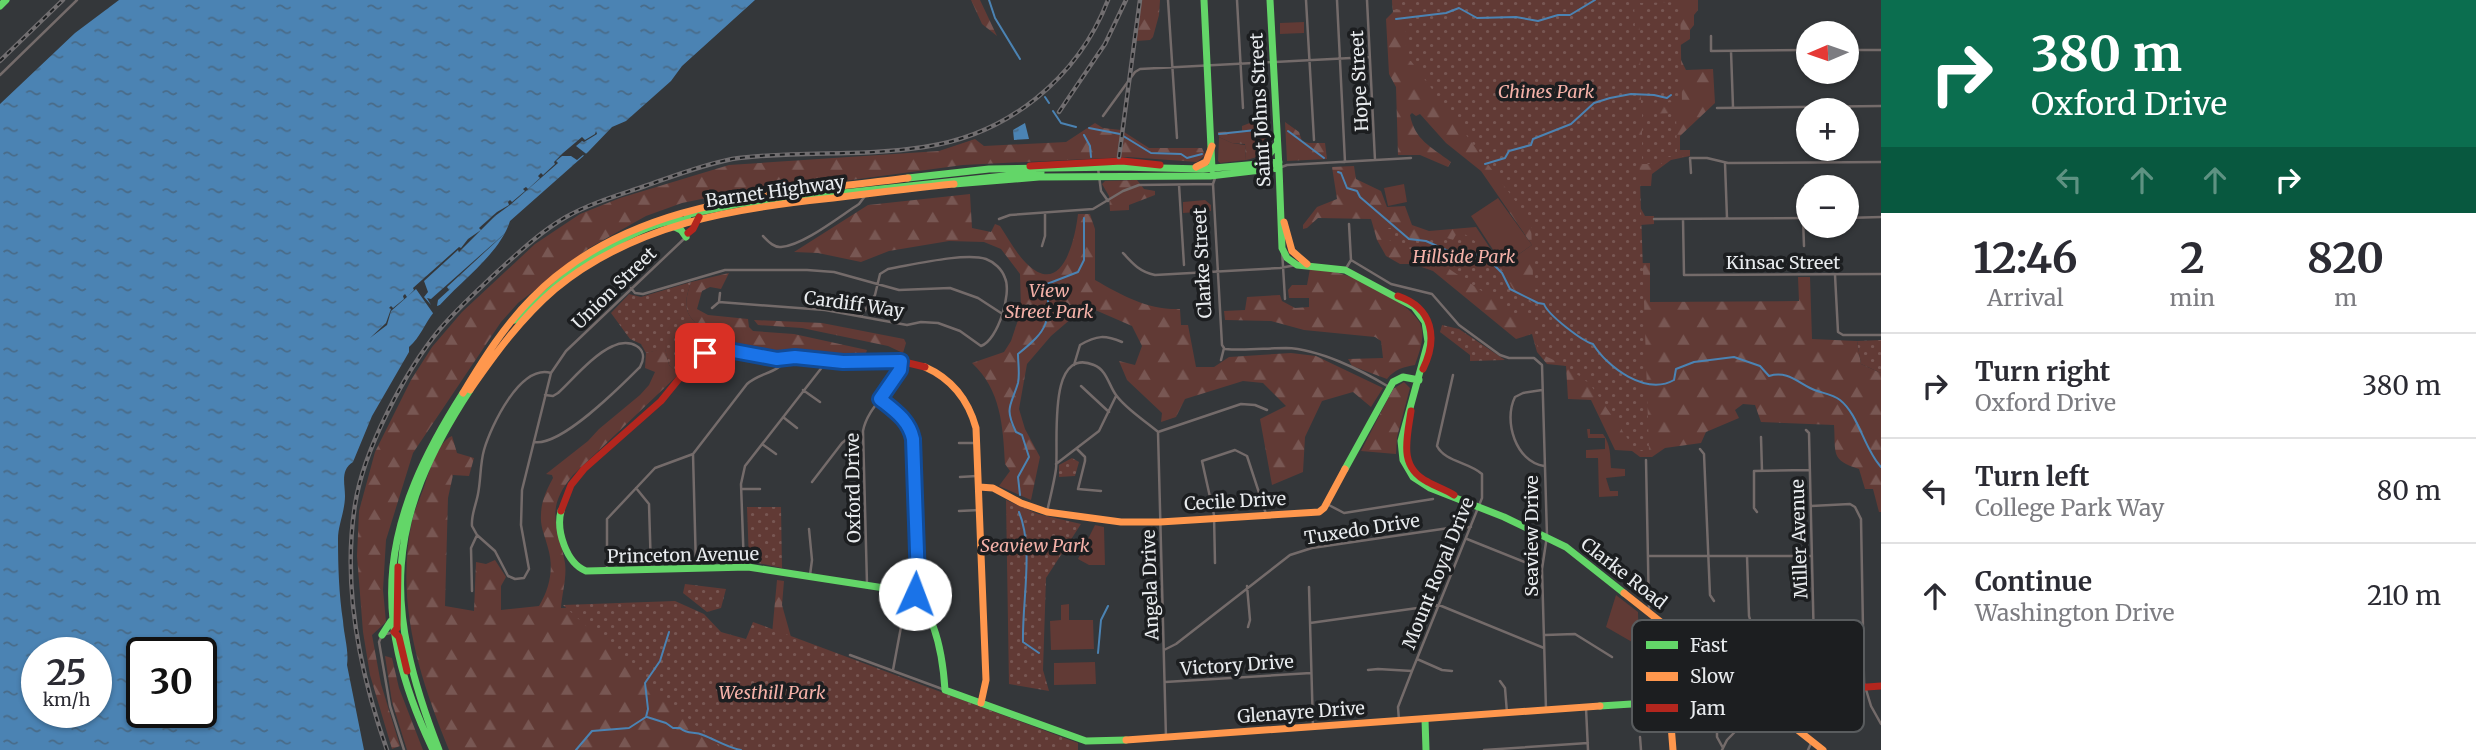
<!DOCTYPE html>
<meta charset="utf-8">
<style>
:root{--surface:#fff;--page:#f7f7f7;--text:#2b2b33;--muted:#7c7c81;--line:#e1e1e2}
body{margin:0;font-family:Merriweather,serif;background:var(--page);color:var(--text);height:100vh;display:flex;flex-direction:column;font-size:26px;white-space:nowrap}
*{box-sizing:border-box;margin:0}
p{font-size:23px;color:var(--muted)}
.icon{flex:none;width:38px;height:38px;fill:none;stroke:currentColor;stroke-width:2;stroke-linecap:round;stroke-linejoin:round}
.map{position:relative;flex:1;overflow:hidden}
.sheet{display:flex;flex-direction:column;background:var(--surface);width:595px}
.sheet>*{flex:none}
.banner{background:#0b6e4f;color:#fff;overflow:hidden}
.needle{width:46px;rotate:268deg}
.fabs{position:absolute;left:1796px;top:21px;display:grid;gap:14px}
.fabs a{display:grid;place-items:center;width:63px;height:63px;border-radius:50%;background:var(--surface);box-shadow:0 2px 5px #0004;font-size:35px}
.speed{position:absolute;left:21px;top:637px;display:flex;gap:14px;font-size:35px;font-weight:700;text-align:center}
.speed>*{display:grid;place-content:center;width:91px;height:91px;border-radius:50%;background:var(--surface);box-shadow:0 2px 5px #0004;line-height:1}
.speed small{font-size:18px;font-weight:400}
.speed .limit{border:4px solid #111;border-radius:10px;background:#fff;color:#111}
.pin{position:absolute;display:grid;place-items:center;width:60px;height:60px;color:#fff;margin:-30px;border-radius:14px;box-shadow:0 4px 10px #0006}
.me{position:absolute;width:77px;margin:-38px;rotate:2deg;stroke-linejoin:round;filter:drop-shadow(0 0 5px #0008)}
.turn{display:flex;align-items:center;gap:24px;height:147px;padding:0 35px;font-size:32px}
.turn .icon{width:91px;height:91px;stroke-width:2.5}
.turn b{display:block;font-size:49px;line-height:60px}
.lanes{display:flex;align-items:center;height:66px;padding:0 35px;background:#0003;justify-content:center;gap:35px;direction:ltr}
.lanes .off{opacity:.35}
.eta{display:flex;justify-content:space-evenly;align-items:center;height:119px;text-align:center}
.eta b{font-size:42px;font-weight:700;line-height:49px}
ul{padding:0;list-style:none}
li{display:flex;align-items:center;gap:21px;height:105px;padding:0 35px;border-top:2px solid var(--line)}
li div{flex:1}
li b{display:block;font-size:26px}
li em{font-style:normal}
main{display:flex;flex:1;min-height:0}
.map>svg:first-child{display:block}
</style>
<main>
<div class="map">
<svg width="1881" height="750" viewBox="0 0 1881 750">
<defs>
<pattern id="forest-firs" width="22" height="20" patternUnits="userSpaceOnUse" patternTransform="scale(1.75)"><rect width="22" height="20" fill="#613a35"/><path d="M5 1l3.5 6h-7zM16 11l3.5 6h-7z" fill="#785753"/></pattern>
<pattern id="park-dots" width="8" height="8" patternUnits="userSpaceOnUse" patternTransform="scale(1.75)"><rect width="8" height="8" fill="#613a35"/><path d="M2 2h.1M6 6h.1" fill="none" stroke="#785753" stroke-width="1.8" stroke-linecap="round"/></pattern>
<pattern id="water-ripples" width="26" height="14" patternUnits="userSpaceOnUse" patternTransform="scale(1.75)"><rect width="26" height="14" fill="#4b83b3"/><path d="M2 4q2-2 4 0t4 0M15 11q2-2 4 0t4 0" fill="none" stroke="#496b88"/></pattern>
</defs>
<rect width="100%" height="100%" fill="#34373a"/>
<path fill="#613a35" d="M1304 22V33L1280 34V23Z
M1219 137 1232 143 1245 145 1246 160 1220 163 1218 161Z
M1404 184 1407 202 1388 206 1384 188Z
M1498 198 1532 245 1503 265 1471 216Z
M1205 200 1211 205V211L1183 213V202Z
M1587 429H1590V434H1603C1611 445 1610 455 1611 468L1625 469V476L1606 478 1610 491H1618V496L1599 497 1598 458H1586V450L1605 449V438H1588Z
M1095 525 1104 527 1105 565H1089L1078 559Z
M1616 595 1638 612 1639 646 1606 627Z
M1069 604V620H1093L1094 649 1051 650 1050 621 1061 620V605Z
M1095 662 1096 684 1054 685V663Z"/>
<path fill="url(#forest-firs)" d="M971 0H980L997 36 982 24Z
M1141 0H1160L1159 15 1153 37 1150 40 1136 41Z
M1392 0H1698V10L1694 15V25L1690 30V39L1676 48V50L1686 70 1713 69 1715 103 1680 136V150H1690V156L1671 160 1652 174 1651 186H1640L1634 196 1645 216H1654V224L1640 225 1638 263H1650V302L1799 301 1798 277H1810L1812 339 1857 341 1861 364 1881 373V512H1879L1873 489H1865L1859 469C1830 460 1836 453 1834 425L1761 422 1755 405 1743 404 1735 410 1739 418 1706 432 1701 443 1665 448 1652 457H1640L1632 451 1615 450 1591 400 1568 399 1566 366 1547 364 1537 352 1532 334 1516 339 1433 271 1413 264H1400L1386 256 1377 240 1371 219 1318 218 1307 228 1303 229V225L1317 207 1337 199 1332 167 1354 166 1356 179 1381 191 1387 207 1405 206 1412 225 1429 231 1476 227 1502 266 1532 245 1481 171 1446 143 1420 114 1416 116 1412 113 1410 115C1415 140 1430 146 1451 162L1448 167 1420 155H1398L1396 87 1389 74 1386 19 1393 12Z
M1260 119H1268C1269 144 1275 154 1246 160L1245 144 1232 143 1219 137 1218 132 1242 131V126Z
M1285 122 1299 132 1302 141 1309 143H1325L1327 159 1287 161Z
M1095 123 1103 128 1121 130 1149 148H1202L1205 155 1197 162 1128 157 963 165 829 183 736 192 682 203 646 216 589 248 518 303 501 322 413 453 386 540 383 590 386 622 372 635 381 684 400 746 392 749 370 675 363 632 357 556 359 511 375 452 411 380 432 347 462 312 535 244 580 214 620 198 729 165 939 151 975 139 984 146 1066 142Z
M1137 180 1144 189 1155 191V195L1129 205V210L1110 211 1109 196 1102 184 1105 181Z
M970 194 972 228 991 232 995 224 1000 226C1008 238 1016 253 1026 263 1062 299 1075 240 1078 214H1090L1095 229V280C1123 296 1148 310 1180 309L1181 325H1188L1196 367H1214L1229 357 1291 353 1316 356 1383 388 1371 407 1353 392 1322 401 1305 437 1303 472 1272 485 1260 419 1286 406 1263 383 1243 381 1185 399 1176 417 1161 422 1162 413 1127 380 1119 361 1135 365 1142 346 1132 326 1086 306 1051 336 1027 364 1019 409 1025 429 1040 457 1031 500 999 486 1010 471 1005 464C1003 426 1001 390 972 363L1004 352 1011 341 1021 311 1020 274 1001 249 984 242 949 241 889 251 861 262 818 253 794 252 868 205Z
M1310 269C1321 271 1332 270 1342 274 1363 280 1409 303 1420 323 1426 336 1419 353 1415 365 1403 367 1395 369 1387 379L1352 366 1348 359 1383 358 1381 341 1375 337 1304 330 1271 321 1225 320 1224 311 1245 310 1247 297 1280 295 1282 301 1295 308 1309 307V298H1289L1288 290 1292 285H1307Z
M729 273 721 289 710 287 702 291 697 309 708 315 748 319 749 327 753 331 794 334 867 350 865 356 798 352 782 354 720 344 698 352 694 356 695 322C682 310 686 297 691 282Z
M754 320 822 323 904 339 906 343 903 353 888 346 802 328 758 325Z
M665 348 669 365 679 374 573 475C543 511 559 525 565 563 567 577 562 594 561 608L674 604 810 750H449C419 676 395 603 412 521 415 508 422 494 426 481 431 467 438 442 452 436L457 453 474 458 469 476 453 475 448 498 445 606 474 611 476 562 486 564 495 560 506 577 501 586V610L539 606C550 588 554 568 548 548 545 536 540 527 541 515 541 502 547 489 553 478L552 475 546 474 588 441 599 429 640 395 649 385 655 372 645 368 646 353Z
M1404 382 1410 388 1397 437 1396 454 1361 451 1393 389Z
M777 580 784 581 782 605 791 637 772 634Z
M385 656 392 658 399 688 423 750H407L392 702Z"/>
<path fill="url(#park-dots)" d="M1392 0H1634L1649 451H1636L1590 384 1566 366 1541 354 1535 341V315H1517L1436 260 1389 240 1388 228H1393L1409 241 1441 236 1453 240 1458 231C1474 238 1491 253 1501 268 1515 288 1509 292 1534 304L1531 222 1411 61H1406L1405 9 1393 10Z
M1680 2 1682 102 1641 103 1639 3Z
M1676 113 1677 155 1684 157H1662V164H1642V114Z
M691 282C686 297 682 310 695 322L694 356 679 374 669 365 665 349 646 353 641 344 630 339 611 313 629 294 641 297Z
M1442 325 1459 329 1505 360 1470 361V355L1440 332Z
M1881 340V373L1861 364 1857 341Z
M1072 458 1079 462 1075 476 1059 477V465Z
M1006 500 1038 514 1081 524 1046 578 1043 670 1049 691 1009 684Z
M747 507H781L782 568 749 561Z
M685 584 726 589 721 608 707 612 683 593Z
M675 601 704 614 721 632 746 639 753 622 1078 743V750H723L563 605Z"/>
<path fill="url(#water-ripples)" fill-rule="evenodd" d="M119 0H755L682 66 671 81 626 121 612 127 588 152 510 221C499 256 457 283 434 312 425 323 420 338 409 347V352L372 416 353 462C340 470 345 484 345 496 345 511 338 525 338 539 338 566 339 595 343 621 344 636 349 650 347 665L364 750H0V104L75 33ZM37 653H96V712H37ZM142 653H201V712H142Z
M1025 123 1029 139 1014 140 1013 130Z"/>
<path fill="#34373a" d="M596 131 597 134 584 142 582 141 576 146 589 156 587 158 583 155 577 160 571 156H562L556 161 558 163 510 205 495 216 459 252 458 250 424 281 428 292 424 297 431 305 427 298 431 299 512 227 447 287 449 290 438 300 437 306 440 305 442 307 435 316 416 289 391 311 387 325 370 338 386 323 391 309 389 308 391 306 393 308 404 299 403 296 405 294 407 297 414 290 413 288 459 247 461 248 468 239 481 230 479 228 497 212 509 205 508 202 510 200 512 202 525 191 523 189 526 187 528 189 540 178 538 176 541 173 543 175 555 164 554 162 563 153 582 137 585 140 595 134Z"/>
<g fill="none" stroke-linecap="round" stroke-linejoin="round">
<path stroke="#4b83b3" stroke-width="2" d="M989 0 995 18 1020 59
M1396 19 1446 13 1459 8 1477 18 1516 17 1538 21 1558 15H1570L1595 0
M1045 97 1049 103
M1053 111 1061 123 1076 127
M1089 128 1120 134 1151 153 1181 154 1187 158 1202 154
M1288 131 1324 158
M1219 134 1265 129
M1084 135 1090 146 1091 157
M1485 164 1505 158 1509 151 1531 145 1533 139 1571 124 1594 103 1610 98 1631 94 1654 95 1667 98 1671 95
M1338 172 1341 173 1347 188 1357 191 1360 197 1409 239 1426 241 1448 251 1485 256 1502 273 1510 289 1538 303 1544 304C1548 315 1582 341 1593 344 1607 367 1646 396 1674 380L1676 369 1694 362 1734 357 1760 366 1769 376C1786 371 1795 380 1810 388 1819 393 1831 393 1840 400 1859 415 1864 449 1881 467
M1020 495 1018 477 1029 457 1022 435 1016 432C1004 407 1011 406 1018 383 1020 374 1018 363 1018 354 1049 329 1050 323 1047 284L1078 272 1084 260V218
M1019 512C1034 548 1022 601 1023 642L1039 653
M1098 653 1101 620 1108 606
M647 717 666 723 673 728H680C688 735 694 731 703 735 716 740 728 748 741 750
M576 750 592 731 629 728 646 717 648 709 645 683 660 661 669 632"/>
<path stroke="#746b6a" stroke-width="2.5" d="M1168 0 1177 138
M1237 0 1243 108
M1306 0 1314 140
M1337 0 1345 162
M1367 0 1375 160
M1711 36V51L1808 50
M1846 50H1881
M1731 51 1733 107
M0 75 77 0
M1717 108 1881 106
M1103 116 1135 72 1140 69 1370 57
M1725 163 1727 218
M1098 168 1101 191 1108 201
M1279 168 1287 165 1411 158
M1691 173 1690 158H1707L1728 163 1881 162
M1216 175 1213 184 1222 345 1224 348
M1179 185 1184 265
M1803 218 1804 246
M1846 218 1881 217
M999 219 1010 215 1093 209 1123 191 1139 185 1213 184
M1654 219 1808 218
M1683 219 1684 275 1881 274
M763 236C768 241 774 248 781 247 804 245 840 216 859 204L865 196
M1042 246 1045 236V213
M1282 250 1285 299
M1123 253C1133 264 1140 272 1155 275L1280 268 1296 265
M1351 260 1391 284 1432 294 1459 325 1500 355 1509 358H1534L1542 365 1547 536 1542 569 1546 710
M1345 270 1351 260 1349 224
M1835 275 1838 332 1843 335H1881
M631 288 635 293 643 294 725 270H807L834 272 899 290 950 288 978 298 1001 313
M719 302 720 293
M712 308 719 302 825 310 907 325 921 322 938 323 960 331 981 346C998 340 1012 293 1005 278 1002 269 994 262 986 259 965 252 912 265 888 269L880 274 875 295 861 316
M1225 349C1245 351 1266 348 1286 348 1319 349 1361 370 1389 387
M1221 360 1224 348
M1074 365 1080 345C1097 335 1105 335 1122 342
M551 373C520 364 491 426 484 450 480 464 481 479 478 494 476 505 471 515 472 526L477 535 495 551 508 576 515 579 524 578 529 569 521 525 522 490 551 373 566 351 686 237
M1081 386 1109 412
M803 390 820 402
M1542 390 1523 393 1515 397C1503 421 1516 462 1544 466
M879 399 905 421 913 439 918 580 915 594
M783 417 797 428
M1806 430 1809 433 1815 688
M1158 432 1166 738
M1158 432 1241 404 1255 405 1267 410
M1761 437 1762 471
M534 442C561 447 621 386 640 367 651 347 629 338 613 346 594 354 573 379 558 393L553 396 545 395
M959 443H976
M762 444 776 454
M1077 449 1085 457V461L1078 489 1101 491
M1700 449 1704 454 1710 595 1714 601
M1646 460 1649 611
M1056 464 1099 431 1116 396
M960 477 977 476
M812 482 842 443 847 439 862 438
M636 488 649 504 651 570
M743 489H760
M1327 504 1344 513 1433 499
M1811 506 1850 504 1855 507 1861 519 1864 683 1871 706 1881 724
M959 511 980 510
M1047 512C1050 498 1054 483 1056 469 1059 445 1046 345 1094 365 1107 370 1109 386 1116 395 1126 409 1144 420 1157 431
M1757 512 1754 508V471L1809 470
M809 529 812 560 810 575
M1467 539 1542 569
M1649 556H1812
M1747 556 1749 616 1753 629
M1215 563 1214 515 1202 461 1235 450 1247 456 1266 514
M744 567 741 484 745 466 823 366 824 361
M696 568 693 454 747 384C760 372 778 374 787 358
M607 570V519L655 468 693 454
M867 584 863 431C868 404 898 387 901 361
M1247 586 1250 620 1248 627
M1309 587 1313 727
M472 591 471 548 477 535
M1310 623 1439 605 1544 648
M394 632 382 635 379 642 390 706 404 750
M1545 635 1575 634 1612 657
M1164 650 1176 644 1290 555 1312 548 1449 528 1471 527
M850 655 945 690
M1417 659 1442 670 1452 671
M893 670 901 627
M1368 670 1378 669 1412 671
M1500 681 1505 688 1507 713
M1165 682 1311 673
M1586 708 1588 750
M1717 714V737L1723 748
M1399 721 1398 707 1412 671 1482 498V474C1469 462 1445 462 1437 446L1453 375
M1640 737 1641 750
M1484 750 1588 743
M1722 750 1727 740 1763 703
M1808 750 1812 741"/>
<path stroke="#63d668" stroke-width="7" d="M1204 0 1212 169
M0 6 6 0
M1259 162 1268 156 1277 144
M1279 168 1282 248 1287 258 1297 265 1345 270 1414 307 1425 322 1428 342 1401 441 1403 460 1413 477 1430 488 1504 517 1566 547 1624 593
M908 178 989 169 1119 167 1203 169 1279 162
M954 184 1039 177 1210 176 1279 168 1270 0
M686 220 689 214 738 204 1041 172
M671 225 681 230 686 237
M515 320C535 306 550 289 569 274 597 253 650 218 686 220
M1345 469 1393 382 1403 377 1419 380
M561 511C556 530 566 563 586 571L748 567 910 592C936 612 943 659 945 690L1086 741 1126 740
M382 635 391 621
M1600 706 1663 702 1671 696 1704 656
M1425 719 1426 750
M433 750C367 612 382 520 463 393
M439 750C383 606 384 521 470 390"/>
<path stroke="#ff974d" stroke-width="7" d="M1196 167 1206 162 1212 146
M1284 222 1292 251 1307 264
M925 367C952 379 968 399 976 428L986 680 981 703
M470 390C495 354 521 318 555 289 634 224 734 208 833 198 873 193 913 188 954 184
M463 393C483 360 504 326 532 298 631 197 776 195 908 178
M979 487 993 488 1021 503 1047 512 1121 522H1160L1319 512 1324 508 1345 469
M1624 593 1823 750
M1669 699 1673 750
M1126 740 1600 706"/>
<path stroke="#b3261e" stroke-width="7" d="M1030 166 1122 161 1160 165
M688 233 693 229 699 217
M1398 296C1433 308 1438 338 1423 369
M1411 411C1407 439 1398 467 1428 482 1437 487 1446 490 1454 495
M561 511 571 485 584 469 661 401 691 364 703 354 728 350 771 358 794 357 853 362 900 361 925 367
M394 632 397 628 398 567
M394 632 399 637 407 671
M1763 703 1775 691 1784 688 1825 690 1881 686"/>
<defs>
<path id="rail" d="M0 61 63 0
M1059 112 1105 44 1126 0
M1119 157 1140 0
M387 750C360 673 342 587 355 505 363 451 405 371 440 329 457 309 477 291 496 273 518 253 540 232 566 217 591 203 619 195 645 186 674 176 702 165 732 159 795 150 861 157 924 147 1008 135 1078 78 1108 0"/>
</defs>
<use href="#rail" stroke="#716e70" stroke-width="4.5"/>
<use href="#rail" stroke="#1c1e20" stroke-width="2" stroke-dasharray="5" stroke-linecap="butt"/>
</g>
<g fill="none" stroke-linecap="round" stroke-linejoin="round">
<defs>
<path id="route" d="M705 353 723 349 777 359 795 357 843 362 901 361 900 370 880 399C895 411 909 420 913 439L918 580 915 594"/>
</defs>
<use href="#route" stroke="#114b97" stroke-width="18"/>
<use href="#route" stroke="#1a73e8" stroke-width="12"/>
</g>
<g text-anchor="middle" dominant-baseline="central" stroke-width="7" stroke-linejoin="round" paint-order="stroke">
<g font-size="18" fill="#e8ebee" stroke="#1c1e20">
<text transform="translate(1359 81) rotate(-93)">Hope Street</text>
<text transform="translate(1260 110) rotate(-93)">Saint Johns Street</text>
<text transform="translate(775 191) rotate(-8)">Barnet Highway</text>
<text x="1783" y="262">Kinsac Street</text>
<text transform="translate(1202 263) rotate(-93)">Clarke Street</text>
<text transform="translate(614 288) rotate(-44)">Union Street</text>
<text transform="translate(854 304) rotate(8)">Cardiff Way</text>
<text transform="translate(853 488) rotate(-91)">Oxford Drive</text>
<text transform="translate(1235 501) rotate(-3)">Cecile Drive</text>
<text transform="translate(1362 529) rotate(-9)">Tuxedo Drive</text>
<text transform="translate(1531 536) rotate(-90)">Seaview Drive</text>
<text transform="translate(1799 539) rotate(-92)">Miller Avenue</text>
<text transform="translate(683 555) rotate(-1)">Princeton Avenue</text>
<text transform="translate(1438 573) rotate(-68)">Mount Royal Drive</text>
<text transform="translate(1624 573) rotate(38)">Clarke Road</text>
<text transform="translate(1150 585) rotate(-92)">Angela Drive</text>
<text transform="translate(1237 665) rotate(-4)">Victory Drive</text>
<text transform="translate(1301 712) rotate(-4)">Glenayre Drive</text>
</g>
<g font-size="18" font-style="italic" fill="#f4b1a8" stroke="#1c1e20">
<text x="1546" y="91">Chines Park</text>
<text x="1464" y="256">Hillside Park</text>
<text x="1049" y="290">View<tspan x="1049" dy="21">Street Park</tspan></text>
<text x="1035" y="545">Seaview Park</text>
<text x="772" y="692">Westhill Park</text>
</g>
</g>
<rect x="1632" y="620" width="232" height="112" rx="10" fill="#1c1e20" stroke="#595c5e" stroke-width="2"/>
<rect x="1646" y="641" width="32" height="8" fill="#63d668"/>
<rect x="1646" y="672" width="32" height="9" fill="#ff974d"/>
<rect x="1646" y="704" width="32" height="8" fill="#b3261e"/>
<g font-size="19" fill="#e8ebee">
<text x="1690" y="652">Fast</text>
<text x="1690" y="683">Slow</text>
<text x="1690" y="715">Jam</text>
</g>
</svg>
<div class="fabs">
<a><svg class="needle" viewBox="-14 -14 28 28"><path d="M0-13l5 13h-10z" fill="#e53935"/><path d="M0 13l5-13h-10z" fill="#7c7c81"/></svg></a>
<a>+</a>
<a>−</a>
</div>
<div class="speed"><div>25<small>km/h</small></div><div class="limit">30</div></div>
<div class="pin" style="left:705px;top:353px;background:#d93025"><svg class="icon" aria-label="arrive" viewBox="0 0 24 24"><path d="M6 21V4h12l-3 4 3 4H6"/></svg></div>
<svg class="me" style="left:915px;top:594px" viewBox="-20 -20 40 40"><circle r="19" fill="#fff"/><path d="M0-13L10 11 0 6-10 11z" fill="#1a73e8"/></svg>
</div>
<section class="sheet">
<div class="banner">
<div class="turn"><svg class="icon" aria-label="right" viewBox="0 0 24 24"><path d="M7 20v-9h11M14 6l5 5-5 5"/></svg><div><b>380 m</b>Oxford Drive</div></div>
<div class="lanes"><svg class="icon off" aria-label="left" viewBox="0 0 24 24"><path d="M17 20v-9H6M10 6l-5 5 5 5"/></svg><svg class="icon off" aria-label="ahead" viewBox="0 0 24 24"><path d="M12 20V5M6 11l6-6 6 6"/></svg><svg class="icon off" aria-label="ahead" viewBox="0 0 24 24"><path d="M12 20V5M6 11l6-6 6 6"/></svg><svg class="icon" aria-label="right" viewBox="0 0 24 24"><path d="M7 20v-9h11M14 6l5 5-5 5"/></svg></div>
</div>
<div class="eta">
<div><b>12:46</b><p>Arrival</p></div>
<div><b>2</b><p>min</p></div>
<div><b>820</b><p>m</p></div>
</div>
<ul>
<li><svg class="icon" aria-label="right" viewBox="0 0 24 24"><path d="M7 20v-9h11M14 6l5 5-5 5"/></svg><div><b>Turn right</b><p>Oxford Drive</p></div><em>380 m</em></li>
<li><svg class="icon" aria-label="left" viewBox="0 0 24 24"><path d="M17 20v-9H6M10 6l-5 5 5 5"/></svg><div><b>Turn left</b><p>College Park Way</p></div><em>80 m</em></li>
<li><svg class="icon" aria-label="ahead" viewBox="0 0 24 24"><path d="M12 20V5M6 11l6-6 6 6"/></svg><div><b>Continue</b><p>Washington Drive</p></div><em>210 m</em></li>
</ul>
</section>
</main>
